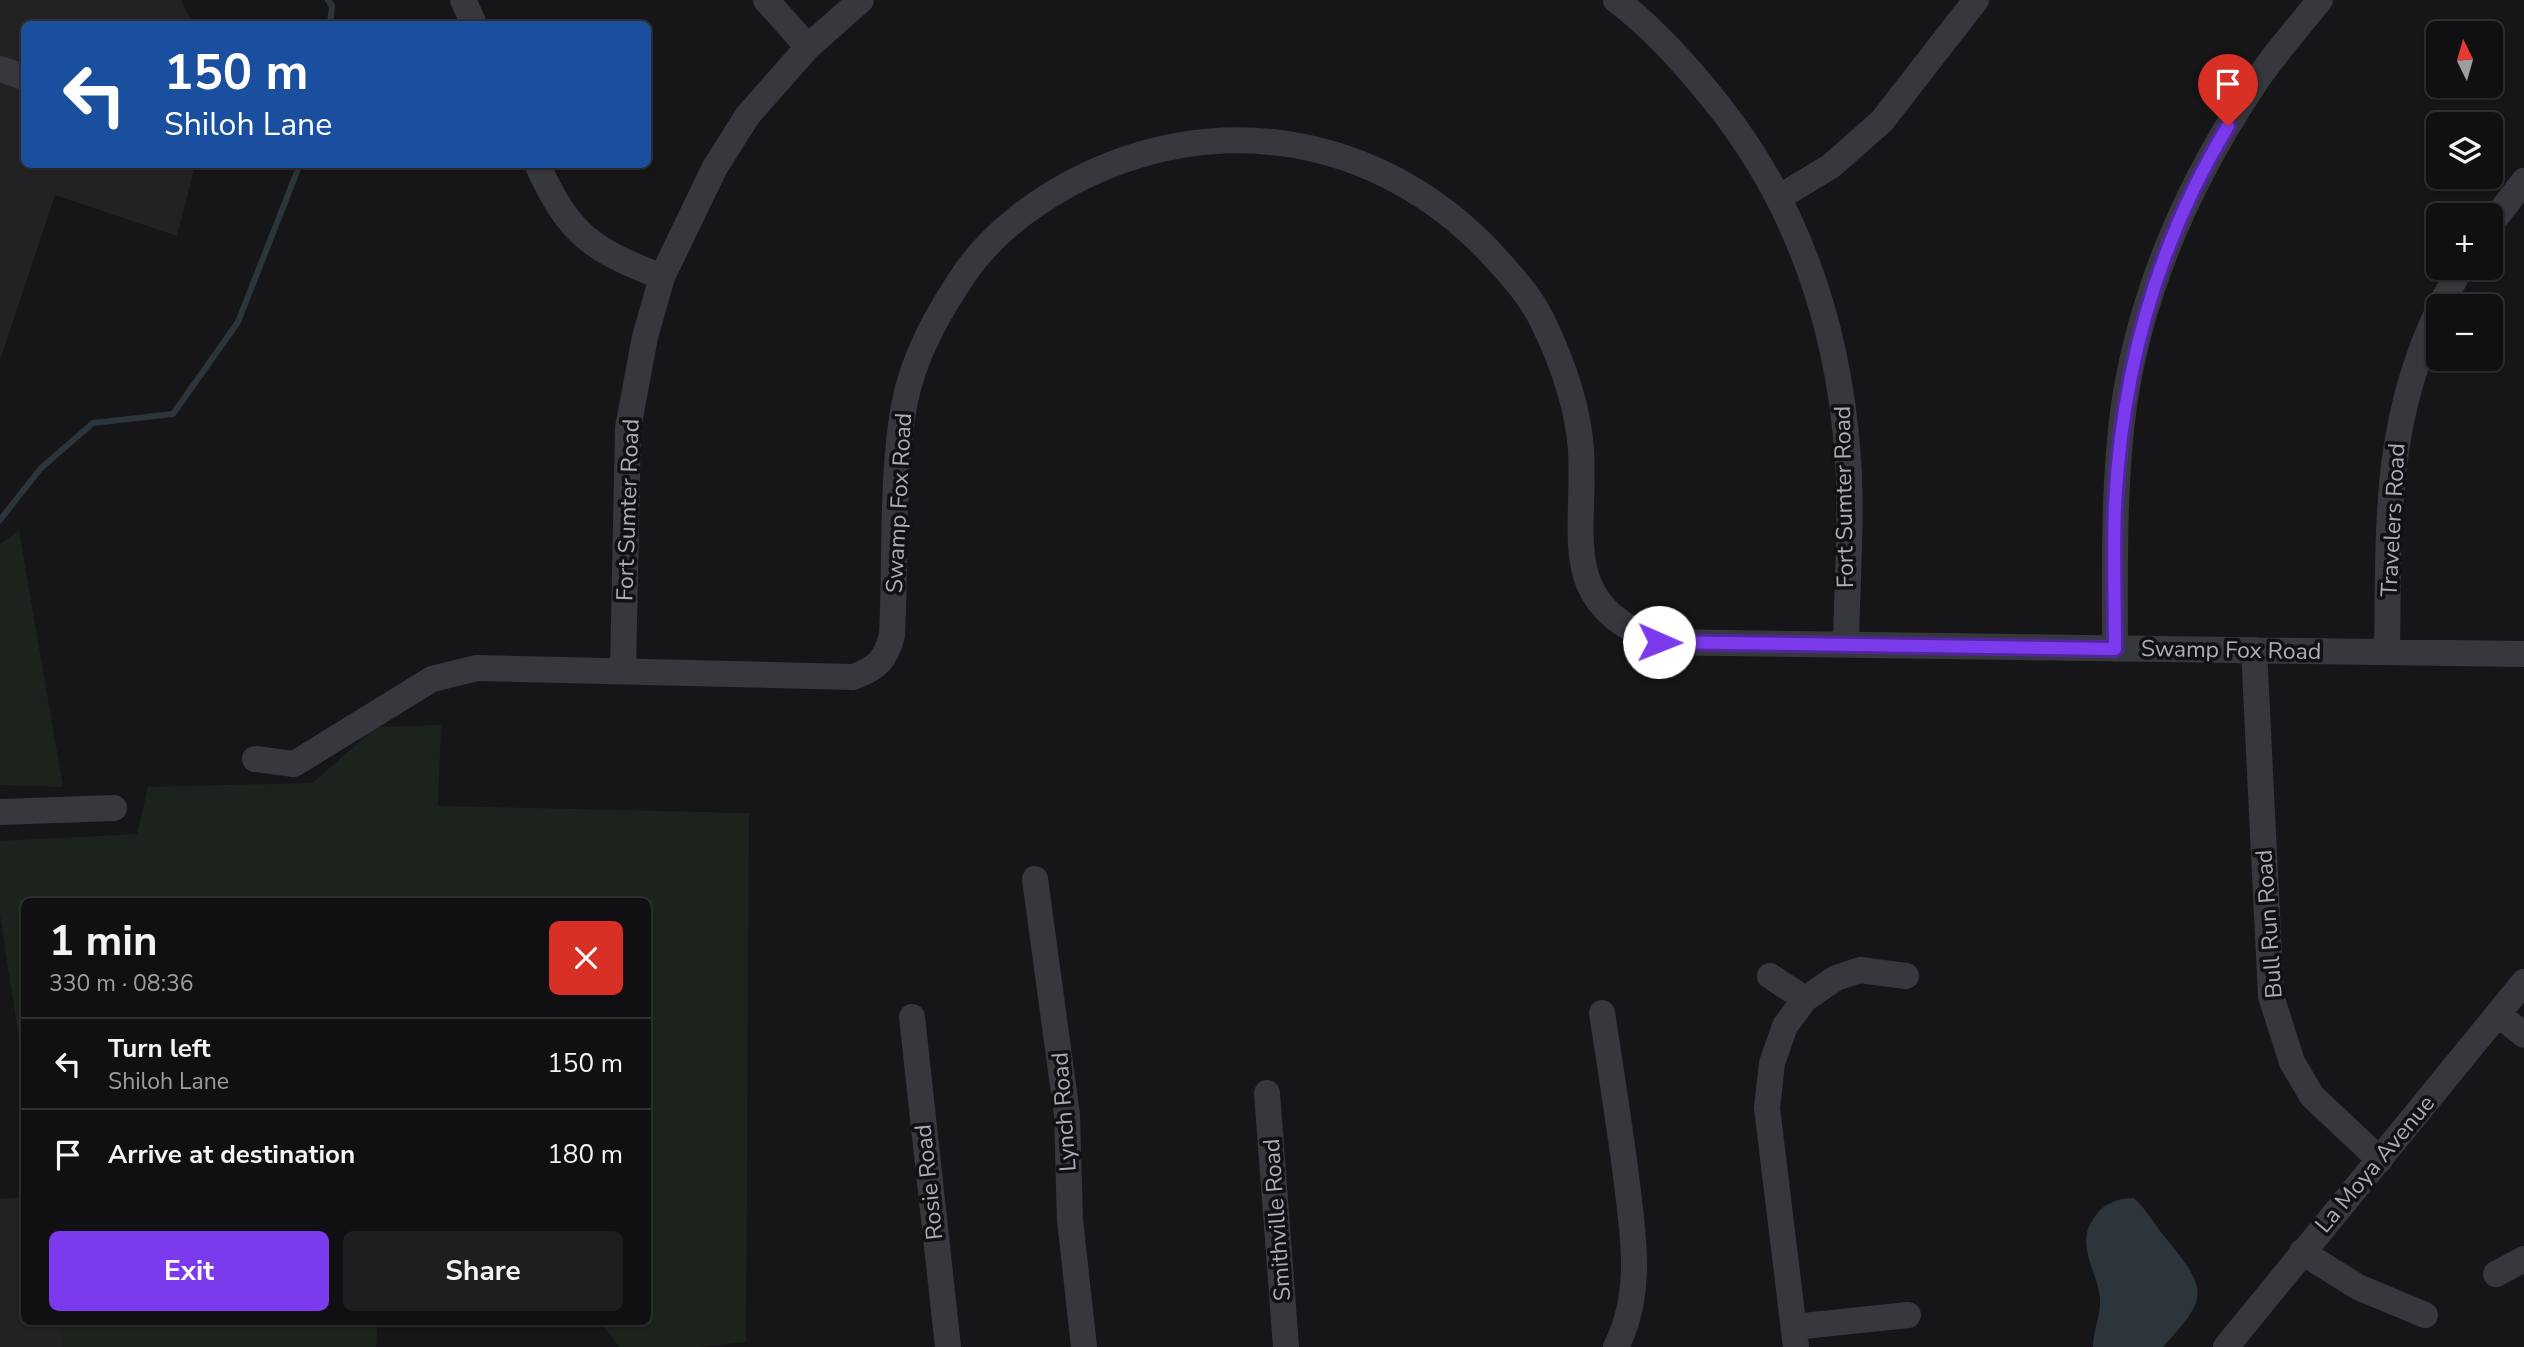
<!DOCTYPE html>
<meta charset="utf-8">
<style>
:root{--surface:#101012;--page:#1e1e20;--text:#f1f3f6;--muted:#9c9d9f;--line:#303032;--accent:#7c3aed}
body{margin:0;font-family:"Nunito Sans",sans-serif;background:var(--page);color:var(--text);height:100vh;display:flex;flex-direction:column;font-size:26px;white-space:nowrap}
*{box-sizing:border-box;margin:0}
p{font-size:23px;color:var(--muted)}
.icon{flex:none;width:38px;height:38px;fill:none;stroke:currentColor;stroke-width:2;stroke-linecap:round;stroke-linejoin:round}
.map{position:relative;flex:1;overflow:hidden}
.details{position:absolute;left:21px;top:898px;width:630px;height:427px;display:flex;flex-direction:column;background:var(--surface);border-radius:10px;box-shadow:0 2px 5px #0004,0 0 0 2px var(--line)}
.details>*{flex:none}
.guide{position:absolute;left:21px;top:21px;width:630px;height:147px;border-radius:10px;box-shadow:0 2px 5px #0004,0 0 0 2px var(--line);background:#1a4fa0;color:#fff;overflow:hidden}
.needle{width:46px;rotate:355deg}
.controls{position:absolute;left:2426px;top:21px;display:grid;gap:14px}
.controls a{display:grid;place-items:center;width:77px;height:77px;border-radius:10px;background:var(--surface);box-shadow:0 2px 5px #0004,0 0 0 2px var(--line);font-size:35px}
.pin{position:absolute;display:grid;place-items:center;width:60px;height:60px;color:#fff;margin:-72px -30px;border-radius:50% 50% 50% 0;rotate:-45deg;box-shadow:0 0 7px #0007}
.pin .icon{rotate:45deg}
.me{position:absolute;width:77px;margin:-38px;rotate:91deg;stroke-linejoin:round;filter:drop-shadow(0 0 5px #0008)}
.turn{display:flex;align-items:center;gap:24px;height:147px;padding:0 28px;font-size:32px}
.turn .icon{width:91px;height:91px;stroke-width:2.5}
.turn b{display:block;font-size:49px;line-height:60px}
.round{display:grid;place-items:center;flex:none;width:74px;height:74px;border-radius:10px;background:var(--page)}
.head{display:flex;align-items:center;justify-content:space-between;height:119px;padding:0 28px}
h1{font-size:42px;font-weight:700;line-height:52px}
.button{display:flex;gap:14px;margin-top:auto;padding:14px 28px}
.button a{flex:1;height:80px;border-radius:10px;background:var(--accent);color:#fff;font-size:28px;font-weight:700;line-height:80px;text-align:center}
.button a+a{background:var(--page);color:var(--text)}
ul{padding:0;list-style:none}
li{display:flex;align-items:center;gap:21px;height:91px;padding:0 28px;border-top:2px solid var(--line)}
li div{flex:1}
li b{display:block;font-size:26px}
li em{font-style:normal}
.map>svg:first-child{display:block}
</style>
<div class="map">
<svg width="2524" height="1347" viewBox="0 0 2524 1347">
<rect width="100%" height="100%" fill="#161618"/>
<path fill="#222225" d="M0 0H181L193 24H24V164L195 165 177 236 55 195 0 360Z
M24 1197V1321H60L63 1347H0V1199Z"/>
<path fill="#1c231d" d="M19 531 63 787 0 785V544Z
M441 725 438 806 749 813 746 1342 702 1347H619L600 1321H648V901H24V1071L0 915V841L137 834 148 787 312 783 377 727Z
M60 1321H378L376 1347H63Z"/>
<path fill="#2c353c" d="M2134 1198C2148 1211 2156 1227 2168 1241 2210 1292 2206 1299 2163 1347H2093C2093 1330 2101 1316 2100 1298 2097 1269 2073 1243 2096 1215 2106 1202 2119 1198 2134 1198Z"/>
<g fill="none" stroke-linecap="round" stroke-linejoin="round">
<path stroke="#2c353c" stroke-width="6" d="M328 0 332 6 330 24
M0 520 41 468 93 423 173 414 238 322 300 164"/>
<path stroke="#37383d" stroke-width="26" d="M463 0 474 24
M766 0 808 47
M1616 0C1655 29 1689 68 1719 106 1800 209 1839 330 1848 459 1852 520 1847 583 1846 644
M0 69 24 77
M537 164C570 236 591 249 662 277
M1780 197 1831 166 1882 121 1976 0
M2490 225 2524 181
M2440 306 2461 268
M2115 649C2115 567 2113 486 2124 405 2141 292 2187 187 2249 92 2269 60 2296 30 2320 0
M2254 650 2271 996 2292 1062 2312 1096 2380 1160
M2387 652C2389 529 2383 426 2438 311
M623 671 628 428 645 337 662 277 715 167 748 115 808 47 861 0
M255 759 294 764 432 679 477 668 853 677C877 669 886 659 892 635 896 560 891 480 904 406 913 356 939 311 967 270 993 234 1032 204 1071 183 1214 107 1378 134 1490 252 1509 273 1529 294 1542 320 1561 359 1578 406 1581 450 1586 537 1556 603 1659 642L2524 654
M0 812 114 808
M1035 879 1067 1115 1070 1220 1084 1347
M1770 976 1805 999
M1602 1013C1610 1064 1618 1116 1625 1168 1632 1228 1645 1290 1616 1347
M2498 1014 2524 1035
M912 1017 948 1347
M1267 1093 1286 1347
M2302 1252 2358 1287 2425 1315
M2496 1274 2524 1259
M1794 1327 1908 1315
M1796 1347 1767 1108 1772 1063 1785 1026 1805 999 1836 978 1860 970 1906 976
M2226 1347 2524 982"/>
</g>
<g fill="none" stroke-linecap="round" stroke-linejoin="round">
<defs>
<path id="route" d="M1659 642 2115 649C2115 601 2113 552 2115 505 2122 369 2157 243 2228 126"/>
</defs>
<use href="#route" stroke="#51269a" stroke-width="18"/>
<use href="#route" stroke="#7c3aed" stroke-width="12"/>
</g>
<g text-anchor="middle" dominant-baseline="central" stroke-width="7" stroke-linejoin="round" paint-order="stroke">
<g font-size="23" fill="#a8adb8" stroke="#111113">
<text transform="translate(1844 497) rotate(-91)">Fort Sumter Road</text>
<text transform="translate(899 503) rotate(-87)">Swamp Fox Road</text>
<text transform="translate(628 510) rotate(-88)">Fort Sumter Road</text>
<text transform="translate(2393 520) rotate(-87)">Travelers Road</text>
<text transform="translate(2231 650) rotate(1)">Swamp Fox Road</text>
<text transform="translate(2269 924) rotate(-94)">Bull Run Road</text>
<text transform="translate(1064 1112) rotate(-94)">Lynch Road</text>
<text transform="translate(2375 1164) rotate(-50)">La Moya Avenue</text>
<text transform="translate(929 1182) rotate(-96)">Rosie Road</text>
<text transform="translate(1277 1220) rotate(-94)">Smithville Road</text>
</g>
</g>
</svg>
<div class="controls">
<a><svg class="needle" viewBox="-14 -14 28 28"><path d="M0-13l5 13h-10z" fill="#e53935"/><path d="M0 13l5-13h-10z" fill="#9c9d9f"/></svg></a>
<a><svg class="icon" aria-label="layers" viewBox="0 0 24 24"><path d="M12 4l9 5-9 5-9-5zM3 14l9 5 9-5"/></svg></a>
<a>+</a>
<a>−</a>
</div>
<div class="pin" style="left:2228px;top:126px;background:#d93025"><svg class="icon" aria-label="arrive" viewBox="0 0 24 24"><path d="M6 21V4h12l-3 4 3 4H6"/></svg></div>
<svg class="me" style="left:1659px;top:642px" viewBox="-20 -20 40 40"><circle r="19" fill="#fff"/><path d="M0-13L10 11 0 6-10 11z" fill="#7c3aed"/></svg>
<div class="guide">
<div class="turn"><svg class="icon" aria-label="left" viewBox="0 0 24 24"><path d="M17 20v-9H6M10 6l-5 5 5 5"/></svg><div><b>150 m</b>Shiloh Lane</div></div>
</div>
<section class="details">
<div class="head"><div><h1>1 min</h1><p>330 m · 08:36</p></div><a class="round" style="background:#d93025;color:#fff"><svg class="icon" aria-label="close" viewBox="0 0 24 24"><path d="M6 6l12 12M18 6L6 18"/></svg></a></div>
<ul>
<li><svg class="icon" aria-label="left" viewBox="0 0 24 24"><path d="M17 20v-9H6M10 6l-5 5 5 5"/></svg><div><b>Turn left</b><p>Shiloh Lane</p></div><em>150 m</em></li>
<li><svg class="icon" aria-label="arrive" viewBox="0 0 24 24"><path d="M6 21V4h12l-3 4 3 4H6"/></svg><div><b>Arrive at destination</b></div><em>180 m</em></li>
</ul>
<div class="button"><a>Exit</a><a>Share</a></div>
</section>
</div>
